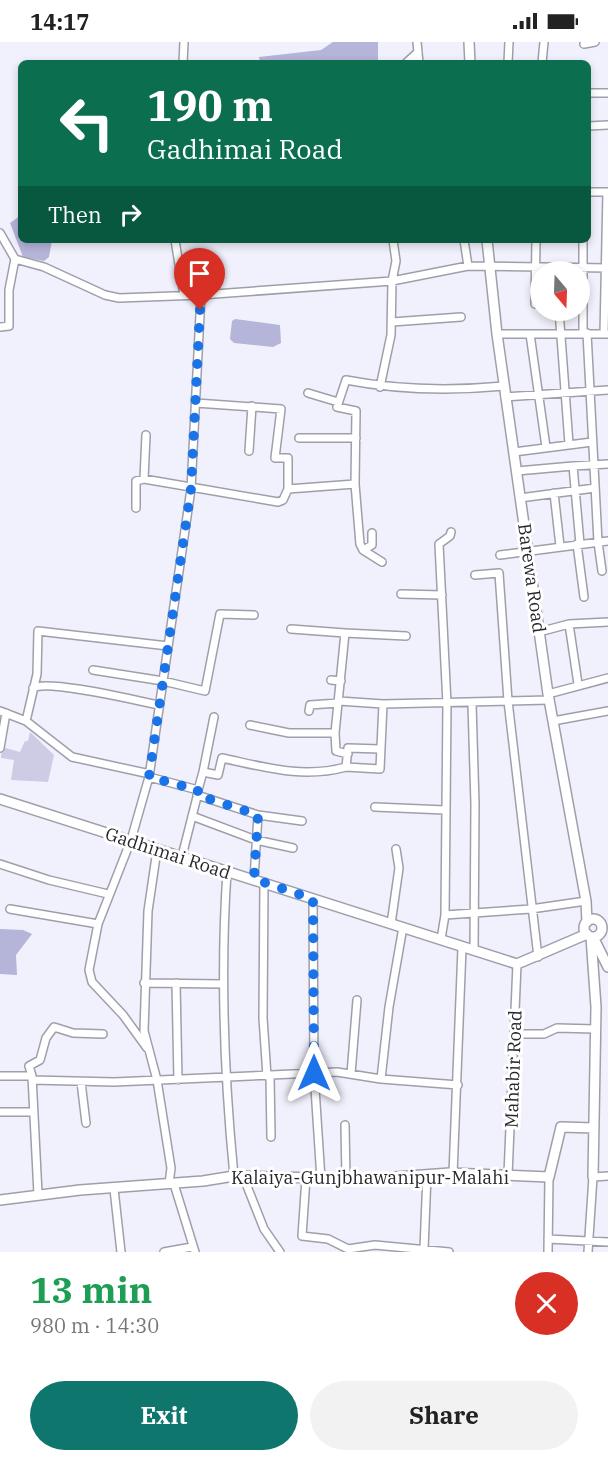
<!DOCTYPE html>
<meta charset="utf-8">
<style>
:root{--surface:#fff;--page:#f2f2f2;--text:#222;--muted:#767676;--accent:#0f766e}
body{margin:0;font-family:"IBM Plex Serif",serif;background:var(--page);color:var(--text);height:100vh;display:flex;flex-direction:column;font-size:22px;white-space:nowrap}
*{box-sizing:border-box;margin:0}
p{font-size:20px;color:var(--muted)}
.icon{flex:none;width:33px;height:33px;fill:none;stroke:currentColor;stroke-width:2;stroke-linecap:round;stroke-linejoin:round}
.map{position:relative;height:1210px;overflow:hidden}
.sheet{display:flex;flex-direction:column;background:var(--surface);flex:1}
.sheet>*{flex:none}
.top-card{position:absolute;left:18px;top:18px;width:573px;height:183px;border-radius:9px;box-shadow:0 3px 9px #0003;background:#0b6e4f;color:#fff;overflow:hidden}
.needle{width:39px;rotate:161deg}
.fabs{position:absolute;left:530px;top:219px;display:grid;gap:12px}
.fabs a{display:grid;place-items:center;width:60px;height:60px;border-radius:50%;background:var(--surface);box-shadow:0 3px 9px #0003;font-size:30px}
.pin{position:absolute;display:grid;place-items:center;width:51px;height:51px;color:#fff;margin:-62px -26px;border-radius:50% 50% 50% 0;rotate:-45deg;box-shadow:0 0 6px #0007}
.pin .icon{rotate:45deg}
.me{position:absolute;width:66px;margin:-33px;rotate:0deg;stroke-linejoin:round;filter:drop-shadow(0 0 4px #0008)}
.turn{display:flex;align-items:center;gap:21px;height:126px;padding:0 30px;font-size:27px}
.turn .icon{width:78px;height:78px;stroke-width:2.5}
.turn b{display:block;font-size:42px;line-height:51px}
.then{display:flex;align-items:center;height:57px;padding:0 30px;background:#0003;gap:12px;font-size:22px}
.round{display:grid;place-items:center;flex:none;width:63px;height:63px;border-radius:32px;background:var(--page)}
.overview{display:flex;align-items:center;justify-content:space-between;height:102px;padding:0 30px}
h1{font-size:36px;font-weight:800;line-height:45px;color:#1e9e55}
.action{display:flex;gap:12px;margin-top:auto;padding:12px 30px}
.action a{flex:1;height:69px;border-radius:36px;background:var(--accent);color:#fff;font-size:24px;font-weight:800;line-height:69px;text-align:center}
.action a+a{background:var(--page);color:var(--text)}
.status{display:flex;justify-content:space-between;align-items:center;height:42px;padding:0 30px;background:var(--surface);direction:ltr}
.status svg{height:16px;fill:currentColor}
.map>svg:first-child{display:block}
</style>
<div class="status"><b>14:17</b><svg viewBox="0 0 49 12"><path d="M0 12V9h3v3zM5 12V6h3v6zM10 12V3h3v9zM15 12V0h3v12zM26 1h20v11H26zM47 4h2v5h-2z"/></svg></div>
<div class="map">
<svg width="608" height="1210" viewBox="0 0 608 1210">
<rect width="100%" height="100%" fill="#f1f1fd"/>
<path fill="#cdcce4" d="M30 690 54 713 48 740 11 738 14 718 1 716 2 705 20 710 25 699H28Z"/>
<path fill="#b5b4d9" d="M333 0H378V21H260L259 15 321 8Z
M21 173V198H52L49 215 44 219 23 215 10 181Z
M235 277 280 283 281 301 273 305 234 301 230 297 232 279Z
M0 887 23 888 32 892 16 913 17 933 0 932Z"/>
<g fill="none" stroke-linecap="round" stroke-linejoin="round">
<defs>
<path id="street" d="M417 0 419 21
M584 2 595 0
M183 21 184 0
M406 21 418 10
M508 21 509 0
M542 21 544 0
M588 51H608
M588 84 608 83
M588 150H608
M0 191 15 217 44 225 105 253 119 256 201 253
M175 198 184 253
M464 198 468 224
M535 262 536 198
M559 268 569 402
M392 280 461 275
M0 285 9 284V248L15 217
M583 291V198
M587 291 598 500 602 529
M497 292H608
M530 292 546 405
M604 292 607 150
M380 345 391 293 392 239 396 219 393 198
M308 351 338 360
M505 355 608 348
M196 361 281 367 275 416H288V447
M299 396H356
M249 409 252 364
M514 410 592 400
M517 429 573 424
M144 437 146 393
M355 442 356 369 337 365 346 338C398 348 451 349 504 344
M554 451 560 504
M520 456 595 446
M136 466V439L144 437 278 460 283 458 288 447 355 442 360 502 363 508 382 520
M577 502 584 555
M580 502 573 424 608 422
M363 508 372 503V491
M500 513 608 499
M475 533 499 531 508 659 538 915
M401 552 442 553
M569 582 578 642
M291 587 345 591 335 691
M539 590 569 582 608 580
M345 591 406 594
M93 628 163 639 205 649 220 572 254 573
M331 638 341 639
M33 646C48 637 138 659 159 663
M548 652 608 636
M339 659 383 662
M472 662 475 762 474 909
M0 669 26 679 72 715 150 732
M309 669 310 663 338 661
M26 679 37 632 38 589 168 604
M553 679 608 669
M250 683 289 691H335L336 709 348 712
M0 706 6 671
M346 725 380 727 383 662 549 658
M203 730 214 675
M149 735 198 748 203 730 218 733 222 716C265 725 302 737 346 725L348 706 380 707
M197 753 258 773 254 837
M375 765 445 768
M258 773 302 779
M192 774 256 798 293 806
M157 808 148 869 144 989 157 1038 171 1126 169 1142
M182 814 198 751
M0 822 49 838 108 852
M227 830C220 932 224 1032 234 1134
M264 840 263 976 267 1034
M313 857 314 1031 321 1137
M10 867 98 882
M445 873 531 867 586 859
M391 882 399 826 396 807
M441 897 445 873 447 662 439 502 450 494 451 490
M144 941 223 942
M176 941 178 1038
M515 992H544L557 986 595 987
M147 1006 123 973 92 940 89 928 98 882 131 798 149 735 191 447 201 253 392 239 468 224 608 226
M351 1032 357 958
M0 1034H32L38 1152
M32 1034 29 1024 40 1018 46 996 54 985 73 991 103 992
M270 1034 271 1095
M381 1037 389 965 403 885
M32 1038 114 1040 337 1030 381 1037 458 1043
M81 1040 86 1081
M0 1070H32
M345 1083 346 1137
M453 1132 462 906
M508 1133 517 922
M243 1134 264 1187 280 1210
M306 1136 302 1194 328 1197 348 1207 375 1203 449 1210
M174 1142 195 1210
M114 1147 121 1210
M548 1197 608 1200
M424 1207 427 1133
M164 1210 192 1205
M548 1210 549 1135
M588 1210 593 1135 608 1134"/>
<path id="secondary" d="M469 0 470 21
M487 198 497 292 548 652 586 859 587 880
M0 757 517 922 587 892
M584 886a9 9 0 1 1 18 0a9 9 0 1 1-18 0Z
M591 895 596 965 593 1135
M593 895 608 925
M0 1158 80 1148 203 1139 234 1134 368 1137 450 1131 549 1135 561 1085 594 1086"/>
</defs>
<use href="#street" stroke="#9f9faa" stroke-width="10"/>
<use href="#secondary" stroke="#9f9faa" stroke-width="12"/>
<use href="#street" stroke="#fff" stroke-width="7"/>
<use href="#secondary" stroke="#fff" stroke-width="9"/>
</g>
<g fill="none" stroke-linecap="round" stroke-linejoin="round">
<path stroke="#1a73e8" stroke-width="10" stroke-dasharray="0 18" d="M200 268 191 447 149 735 198 748 197 753 258 773 254 837 313 857 314 1031"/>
</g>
<g text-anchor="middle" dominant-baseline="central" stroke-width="6" stroke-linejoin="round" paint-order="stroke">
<g font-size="18" fill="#27272b" stroke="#fff">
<text transform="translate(532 536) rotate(82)">Barewa Road</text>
<text transform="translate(168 811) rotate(18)">Gadhimai Road</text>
<text transform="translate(513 1027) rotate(-88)">Mahabir Road</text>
<text x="370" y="1135">Kalaiya-Gunjbhawanipur-Malahi</text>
</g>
</g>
</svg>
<div class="fabs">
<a><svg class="needle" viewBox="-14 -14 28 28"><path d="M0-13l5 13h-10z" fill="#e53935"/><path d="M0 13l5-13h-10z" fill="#767676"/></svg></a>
</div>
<div class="pin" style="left:200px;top:268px;background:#d93025"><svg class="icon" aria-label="arrive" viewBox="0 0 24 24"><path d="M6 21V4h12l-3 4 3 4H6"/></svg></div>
<svg class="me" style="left:314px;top:1031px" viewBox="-20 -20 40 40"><path d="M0-17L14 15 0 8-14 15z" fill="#1a73e8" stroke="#fff" stroke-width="4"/></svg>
<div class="top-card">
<div class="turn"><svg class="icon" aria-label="left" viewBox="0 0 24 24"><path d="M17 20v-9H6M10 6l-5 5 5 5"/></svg><div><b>190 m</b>Gadhimai Road</div></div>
<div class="then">Then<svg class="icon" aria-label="right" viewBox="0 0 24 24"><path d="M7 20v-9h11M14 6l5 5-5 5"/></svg></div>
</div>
</div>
<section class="sheet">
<div class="overview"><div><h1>13 min</h1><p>980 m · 14:30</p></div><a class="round" style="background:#d93025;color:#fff"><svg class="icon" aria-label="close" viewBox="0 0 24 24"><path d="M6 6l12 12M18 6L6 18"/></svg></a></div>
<div class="action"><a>Exit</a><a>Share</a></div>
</section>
